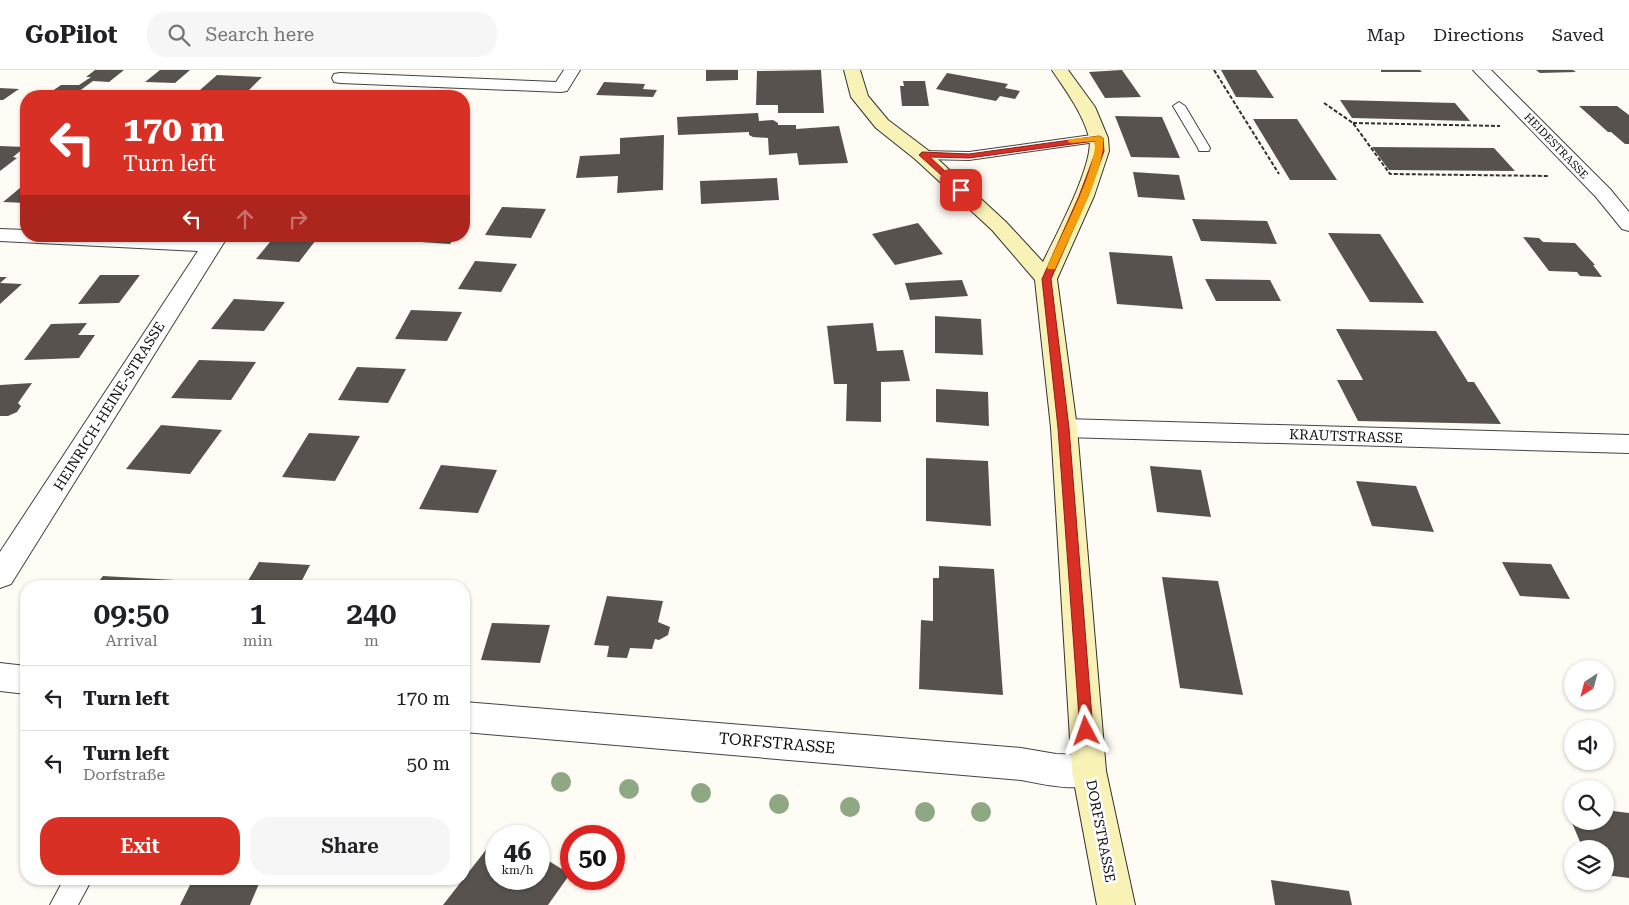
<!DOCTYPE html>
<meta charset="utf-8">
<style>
:root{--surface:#fff;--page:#f6f6f6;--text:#202124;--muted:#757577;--line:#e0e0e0;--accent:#d93025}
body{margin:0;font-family:"Roboto Serif",serif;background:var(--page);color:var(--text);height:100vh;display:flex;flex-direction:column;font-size:19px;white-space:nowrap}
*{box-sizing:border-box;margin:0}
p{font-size:16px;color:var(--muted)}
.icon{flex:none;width:28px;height:28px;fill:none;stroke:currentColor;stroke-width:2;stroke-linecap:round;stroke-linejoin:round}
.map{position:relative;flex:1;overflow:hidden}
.drawer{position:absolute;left:20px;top:510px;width:450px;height:305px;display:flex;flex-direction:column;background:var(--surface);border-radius:20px;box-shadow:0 1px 4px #0004}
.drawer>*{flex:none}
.guide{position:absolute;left:20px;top:20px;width:450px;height:152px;border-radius:20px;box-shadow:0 1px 4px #0004;background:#d93025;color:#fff;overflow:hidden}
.needle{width:32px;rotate:216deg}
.fabs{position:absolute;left:1564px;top:590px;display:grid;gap:10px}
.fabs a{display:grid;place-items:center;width:50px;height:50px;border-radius:50%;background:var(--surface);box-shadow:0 1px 4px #0004;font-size:25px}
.speed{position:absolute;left:485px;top:755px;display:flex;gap:10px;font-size:25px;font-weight:700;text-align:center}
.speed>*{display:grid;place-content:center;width:65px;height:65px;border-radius:50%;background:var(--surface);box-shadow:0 1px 4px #0004;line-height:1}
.speed small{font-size:12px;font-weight:400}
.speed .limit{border:8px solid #d22;background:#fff;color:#111}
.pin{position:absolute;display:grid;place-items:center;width:42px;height:42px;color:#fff;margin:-21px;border-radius:10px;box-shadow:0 2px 8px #0006}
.me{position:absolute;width:55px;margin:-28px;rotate:356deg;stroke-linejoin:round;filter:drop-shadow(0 0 4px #0008)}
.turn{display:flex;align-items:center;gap:18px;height:105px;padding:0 20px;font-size:22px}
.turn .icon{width:65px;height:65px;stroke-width:2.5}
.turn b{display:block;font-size:35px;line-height:42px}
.lanes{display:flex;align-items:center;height:48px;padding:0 20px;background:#0003;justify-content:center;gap:25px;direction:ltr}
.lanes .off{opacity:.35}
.eta{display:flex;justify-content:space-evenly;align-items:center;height:85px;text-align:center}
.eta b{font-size:30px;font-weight:600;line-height:35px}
.cta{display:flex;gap:10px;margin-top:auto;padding:10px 20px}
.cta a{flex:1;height:58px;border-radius:20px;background:var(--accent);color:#fff;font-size:20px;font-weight:600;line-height:58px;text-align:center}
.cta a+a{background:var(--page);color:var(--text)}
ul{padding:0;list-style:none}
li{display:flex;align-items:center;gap:15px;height:65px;padding:0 20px;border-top:1px solid var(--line)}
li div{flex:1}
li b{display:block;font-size:19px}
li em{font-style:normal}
header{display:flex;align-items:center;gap:30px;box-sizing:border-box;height:70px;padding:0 25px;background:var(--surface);border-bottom:1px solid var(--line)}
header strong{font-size:24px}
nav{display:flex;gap:28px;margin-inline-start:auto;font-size:18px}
.search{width:350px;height:45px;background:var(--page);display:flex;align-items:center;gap:12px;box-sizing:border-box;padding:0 18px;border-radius:20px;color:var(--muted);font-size:19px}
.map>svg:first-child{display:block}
</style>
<header>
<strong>GoPilot</strong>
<div class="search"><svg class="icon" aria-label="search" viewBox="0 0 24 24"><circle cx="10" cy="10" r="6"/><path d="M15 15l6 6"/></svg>Search here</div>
<nav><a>Map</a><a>Directions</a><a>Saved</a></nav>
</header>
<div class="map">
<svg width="1629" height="835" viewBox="0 0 1629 835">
<rect width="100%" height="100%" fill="#fefcf5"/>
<path fill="#58524e" d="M95 0H124L109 12 93 11 78 22 94 23 90 26H45L61 15H79L91 7H86Z
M160 0H190L175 13 145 12Z
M706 0H738V10L706 11Z
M821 0 824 43H778V35H756L757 1Z
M1122 0 1141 27 1105 28 1089 2Z
M1221 0H1256L1274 28 1236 27Z
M1381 0H1420L1422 2H1381Z
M1536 0H1573L1576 2 1540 3Z
M947 3 1008 14 1005 18 1020 21 1015 29 1000 26 996 31 936 19Z
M217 5 262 7 246 23 200 20Z
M903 11H925L929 36H902L900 16H904Z
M604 12 645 14 643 19 657 20 653 27 596 25Z
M0 18 19 19 3 30H0Z
M127 23 156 25V26H123Z
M1340 30 1455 33 1470 51 1352 48Z
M1579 36H1617L1629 45V74H1625L1611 62H1608Z
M758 43 759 51 773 50 778 53V55H796V59L839 56 848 93 799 95 797 83 769 85 768 68 753 67 749 65V62L678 65 677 47Z
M1115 46 1162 47 1180 88 1131 87Z
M1253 49H1297L1337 110H1290Z
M664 65 663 120 617 123 618 106 576 108 580 86 620 84V68Z
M0 76 25 77 13 87 17 88 0 101Z
M1372 77 1494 78 1515 101 1389 100Z
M1133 102 1179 105 1185 130 1138 127Z
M777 108 779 130 701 134 700 111Z
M26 113V133L3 132Z
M502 137 546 139 531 168 485 165Z
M1192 149 1267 151 1277 174 1201 171Z
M918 153 943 184 895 195 872 164Z
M1328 163 1380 164 1424 233 1370 232Z
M275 166H319L299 192 256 189Z
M409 166H455L450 174 406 171Z
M1523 167 1539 168 1543 172 1575 173 1595 195H1593L1602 207 1580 206 1577 202 1549 201Z
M1109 182 1172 186 1183 239 1117 234Z
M475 191 517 194 501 222 458 219Z
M100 205H140L119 233 78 234Z
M0 207H7L0 213 22 214 0 234Z
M1205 209 1270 210 1281 231H1216Z
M962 210 968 226 910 230 905 213Z
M234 229 285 232 264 261 211 259Z
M411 240 462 242 447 271 395 269Z
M935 246 981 249 983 285 935 283Z
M87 253 78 265H95L79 288 24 290 51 254Z
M873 253 877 281 903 280 910 311 881 312V352L846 351 847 314H834L827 256Z
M1336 259 1436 261 1468 312H1474L1501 354 1358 351 1337 310H1363Z
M199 290 256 292 231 330 171 328Z
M357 297 406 299 388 333 338 330Z
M32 313 18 333 21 336 17 342 8 346H0V315Z
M936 319 988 322 989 356 936 352Z
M161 355 222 360 190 404 126 399Z
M309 363 360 366 335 411 282 407Z
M926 388 988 391 991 456 926 451Z
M441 395 497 400 478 443 419 439Z
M1150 396 1201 400 1211 447 1157 442Z
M1356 411 1416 416 1434 462 1372 456Z
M259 492 310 495 299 516H245Z
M1502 492 1551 494 1570 529 1520 526Z
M939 496 994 499 1003 625 919 619 921 550 933 551V508H939Z
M103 506 175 510 170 516H95Z
M1162 507 1218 511 1243 625 1180 618Z
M607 526 663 531 658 552 670 557 668 565 659 570 655 569 652 579 630 578 627 588 607 587 609 576 594 575Z
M492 553 550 555 540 593 481 590Z
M1565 736 1572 737V751H1605V740L1629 743V808L1605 805V779H1583Z
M496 767V809H539V785L570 804 548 835H443Z
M193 809H261L250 835H180Z
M1271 810 1349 821 1352 835H1275Z"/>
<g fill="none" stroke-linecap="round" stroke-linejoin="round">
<defs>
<path id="service" d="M1179 32 1185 36 1210 78 1209 81H1199L1198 78 1173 36Z
M1099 64 1103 65 1105 68 1103 71 969 90 922 89 916 85 922 81 969 82Z
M64 809H92L78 835H50Z"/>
<path id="minor" d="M564 0H580L567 21 561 22 340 13 334 12 332 8 334 4 340 3 556 12Z
M1473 0H1491L1610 119 1629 142V161L1622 159 1596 127Z
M0 159 26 160V166H161L206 168 207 166H228L11 514 0 518V482L198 181 0 171Z
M1064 349 1629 365V383L1064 367 1055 364 1051 358 1055 352Z
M0 593 26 596V624L0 621Z
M464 632 1021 678 1056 684 1089 685 1101 689 1106 701 1101 713C1076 722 1047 715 1021 710L464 662Z"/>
<path id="secondary" d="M844 0H860L868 26 888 50 929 81 1006 152 1043 192C1055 167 1096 91 1089 67 1082 42 1066 21 1052 0H1068L1095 37 1108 68 1109 81 1094 126 1057 209 1077 358 1106 701 1135 835H1097L1072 701 1051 358 1035 210 992 160 915 89 876 58 851 27Z"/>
</defs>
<use href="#service" stroke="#434343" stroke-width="2"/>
<use href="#minor" stroke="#434343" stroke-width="2"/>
<use href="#secondary" stroke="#323232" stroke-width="2"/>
<path stroke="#323232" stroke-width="2" stroke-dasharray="4 2" stroke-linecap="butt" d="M1214 0 1279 104
M1324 33 1353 53 1390 104 1548 106
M1353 53 1500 56"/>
<use href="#service" fill="#fff" fill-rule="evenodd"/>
<use href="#minor" fill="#fff" fill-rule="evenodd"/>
<use href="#secondary" fill="#f8f2b6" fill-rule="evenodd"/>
</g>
<g fill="#8da883">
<circle cx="561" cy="712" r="10"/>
<circle cx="629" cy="719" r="10"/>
<circle cx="701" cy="723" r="10"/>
<circle cx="779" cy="734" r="10"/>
<circle cx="850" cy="737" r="10"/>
<circle cx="925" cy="742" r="10"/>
<circle cx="981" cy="742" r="10"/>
</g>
<path fill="#d93025" stroke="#8d1f18" d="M1099 66 1103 68 1104 81 1088 126 1051 209 1069 358 1093 661 1091 666 1086 668 1082 666 1080 661 1058 358 1042 209 1079 126 1096 81 1095 71 969 88 930 87 964 119V122L961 123 919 85 922 82 969 84Z"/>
<path fill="#f59e0b" d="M1099 66 1103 68C1106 100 1070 165 1056 197L1055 199H1048L1047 197C1060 168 1097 99 1095 71L1071 73 1067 71 1071 69Z"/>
<g text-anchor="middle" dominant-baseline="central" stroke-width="5" stroke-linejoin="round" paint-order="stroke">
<g font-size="11" fill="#101010" stroke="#fff">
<text transform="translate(1556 76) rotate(46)">HEIDESTRASSE</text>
</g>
<g font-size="14" fill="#101010" stroke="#fff">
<text transform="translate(109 336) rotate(-58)">HEINRICH-HEINE-STRASSE</text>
<text transform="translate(1346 366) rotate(2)">KRAUTSTRASSE</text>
<text transform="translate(1101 761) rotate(79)">DORFSTRASSE</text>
</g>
<g font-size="16" fill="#101010" stroke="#fff">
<text transform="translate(777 673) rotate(5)">TORFSTRASSE</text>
</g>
</g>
</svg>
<div class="fabs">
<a><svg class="needle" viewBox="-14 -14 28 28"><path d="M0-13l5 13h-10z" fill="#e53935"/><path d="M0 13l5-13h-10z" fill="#757577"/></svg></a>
<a><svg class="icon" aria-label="sound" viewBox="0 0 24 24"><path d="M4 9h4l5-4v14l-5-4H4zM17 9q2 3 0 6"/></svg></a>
<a><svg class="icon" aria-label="search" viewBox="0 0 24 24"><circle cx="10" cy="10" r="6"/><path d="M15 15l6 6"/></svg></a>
<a><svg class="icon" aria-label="layers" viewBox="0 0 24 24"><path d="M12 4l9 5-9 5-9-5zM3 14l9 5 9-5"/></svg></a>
</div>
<div class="speed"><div>46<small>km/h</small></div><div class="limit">50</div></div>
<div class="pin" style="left:961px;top:120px;background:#d93025"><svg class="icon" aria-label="arrive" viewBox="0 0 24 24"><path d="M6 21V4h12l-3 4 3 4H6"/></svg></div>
<svg class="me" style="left:1086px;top:661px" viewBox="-20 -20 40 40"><path d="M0-17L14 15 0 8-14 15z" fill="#d93025" stroke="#fff" stroke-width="4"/></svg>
<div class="guide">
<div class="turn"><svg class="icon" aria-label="left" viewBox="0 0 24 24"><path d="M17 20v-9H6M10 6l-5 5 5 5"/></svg><div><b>170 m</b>Turn left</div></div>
<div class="lanes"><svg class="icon" aria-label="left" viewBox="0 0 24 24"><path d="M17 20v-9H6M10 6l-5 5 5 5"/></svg><svg class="icon off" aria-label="ahead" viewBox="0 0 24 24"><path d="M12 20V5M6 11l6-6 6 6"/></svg><svg class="icon off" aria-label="right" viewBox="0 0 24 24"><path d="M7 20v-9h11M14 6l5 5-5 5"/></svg></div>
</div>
<section class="drawer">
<div class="eta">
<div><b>09:50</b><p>Arrival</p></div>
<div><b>1</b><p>min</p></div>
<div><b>240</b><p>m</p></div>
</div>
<ul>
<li><svg class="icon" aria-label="left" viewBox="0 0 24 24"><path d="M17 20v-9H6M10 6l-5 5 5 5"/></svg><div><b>Turn left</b></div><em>170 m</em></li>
<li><svg class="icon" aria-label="left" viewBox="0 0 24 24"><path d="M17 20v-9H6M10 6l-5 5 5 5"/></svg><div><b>Turn left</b><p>Dorfstraße</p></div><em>50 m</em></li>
</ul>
<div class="cta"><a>Exit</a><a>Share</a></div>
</section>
</div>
